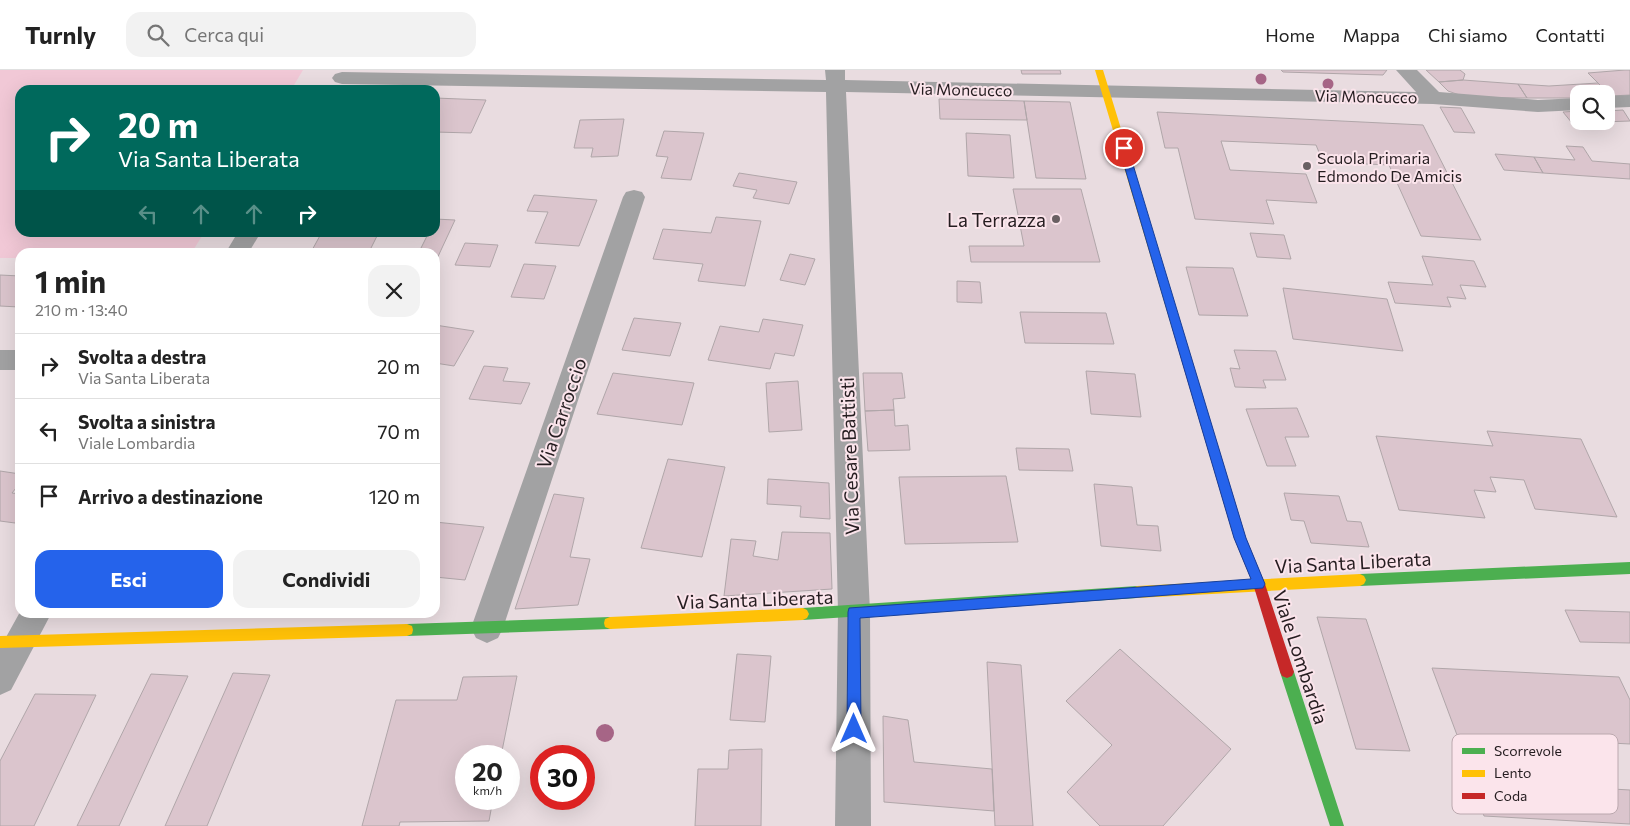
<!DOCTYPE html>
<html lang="it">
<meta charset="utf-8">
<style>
:root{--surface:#fff;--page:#f2f2f2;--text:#222;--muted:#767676;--line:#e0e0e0;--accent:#2563eb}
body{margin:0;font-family:Commissioner,sans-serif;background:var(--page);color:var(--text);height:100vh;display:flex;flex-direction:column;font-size:19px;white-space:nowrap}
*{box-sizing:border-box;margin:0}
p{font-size:16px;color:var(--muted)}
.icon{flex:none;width:28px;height:28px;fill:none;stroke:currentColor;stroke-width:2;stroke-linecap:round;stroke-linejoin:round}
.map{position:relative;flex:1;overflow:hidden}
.panel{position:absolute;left:15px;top:178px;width:425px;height:370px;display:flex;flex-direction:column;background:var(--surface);border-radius:15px;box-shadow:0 5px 20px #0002}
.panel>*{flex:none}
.top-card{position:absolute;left:15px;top:15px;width:425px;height:152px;border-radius:15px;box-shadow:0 5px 20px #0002;background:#00695c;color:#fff;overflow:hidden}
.buttons{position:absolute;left:1570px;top:15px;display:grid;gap:10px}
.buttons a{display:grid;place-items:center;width:45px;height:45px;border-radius:10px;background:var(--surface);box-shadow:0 5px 20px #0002;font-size:25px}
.speed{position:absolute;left:455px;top:675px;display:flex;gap:10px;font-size:25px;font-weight:700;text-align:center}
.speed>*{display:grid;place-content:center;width:65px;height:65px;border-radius:50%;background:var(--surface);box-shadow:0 5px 20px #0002;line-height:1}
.speed small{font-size:12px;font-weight:400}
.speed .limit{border:8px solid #d22;background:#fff;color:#111}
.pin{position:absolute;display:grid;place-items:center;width:42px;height:42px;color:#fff;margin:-21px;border:2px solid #fff;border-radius:50%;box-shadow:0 1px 5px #0007}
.me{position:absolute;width:55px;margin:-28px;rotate:0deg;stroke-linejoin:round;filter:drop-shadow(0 0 4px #0008)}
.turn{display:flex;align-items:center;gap:18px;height:105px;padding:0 20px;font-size:22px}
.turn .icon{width:65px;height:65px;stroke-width:2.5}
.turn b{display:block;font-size:35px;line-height:42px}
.lanes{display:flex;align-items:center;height:48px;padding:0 20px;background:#0003;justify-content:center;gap:25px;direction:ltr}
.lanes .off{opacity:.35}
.round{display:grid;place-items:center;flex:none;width:52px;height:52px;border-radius:15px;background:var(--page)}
.head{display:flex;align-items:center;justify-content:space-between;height:85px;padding:0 20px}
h1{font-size:30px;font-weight:700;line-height:38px}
.cta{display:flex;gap:10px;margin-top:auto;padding:10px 20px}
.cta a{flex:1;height:58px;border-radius:15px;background:var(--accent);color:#fff;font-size:20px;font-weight:700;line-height:58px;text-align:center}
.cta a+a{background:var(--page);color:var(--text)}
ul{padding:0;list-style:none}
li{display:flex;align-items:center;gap:15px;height:65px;padding:0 20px;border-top:1px solid var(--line)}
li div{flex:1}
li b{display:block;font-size:19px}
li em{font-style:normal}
header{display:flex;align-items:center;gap:30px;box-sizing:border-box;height:70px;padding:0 25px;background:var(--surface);border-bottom:1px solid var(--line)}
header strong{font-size:24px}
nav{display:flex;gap:28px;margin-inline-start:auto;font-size:18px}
.search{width:350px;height:45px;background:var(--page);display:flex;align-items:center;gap:12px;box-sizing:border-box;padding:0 18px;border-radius:15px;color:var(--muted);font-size:19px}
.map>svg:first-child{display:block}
</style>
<header>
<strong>Turnly</strong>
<div class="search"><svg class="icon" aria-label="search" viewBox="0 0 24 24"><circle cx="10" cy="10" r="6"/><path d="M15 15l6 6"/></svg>Cerca qui</div>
<nav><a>Home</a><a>Mappa</a><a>Chi siamo</a><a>Contatti</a></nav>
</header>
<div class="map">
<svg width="1630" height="756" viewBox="0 0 1630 756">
<rect width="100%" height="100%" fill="#e9dce0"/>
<path fill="#f1c8d6" d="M0 0H303L291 20H20V162L204 163 192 182H20V188H0Z"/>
<path fill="#dbc5cd" stroke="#b0a6a9" d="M1021 0H1060L1061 4H1022Z
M1281 0H1387L1383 5 1283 2Z
M1426 0H1460L1465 4 1463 10 1439 12Z
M1625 0H1630V25L1611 26 1588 3Z
M1463 10 1518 14 1527 28 1465 27 1448 21 1439 12Z
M1598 13 1611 26H1606V24H1579V28H1527L1518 14 1549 16Z
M435 28 486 30 471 63 435 62Z
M939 29 1024 31 1027 50 940 49Z
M1024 31 1070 32 1086 109 1036 108Z
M1440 37 1461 38 1475 63 1454 62Z
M1623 40 1630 51 1572 53 1563 42 1579 41V51H1606V41Z
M1157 42 1423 55 1481 170 1421 166 1389 95 1323 92 1316 75 1221 71 1230 100 1306 104 1317 133 1266 130 1274 154 1195 149 1178 78H1165Z
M624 49 618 86 591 87 593 78H574L580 50Z
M664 61 704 63 691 110 661 108 668 87 656 86Z
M966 63 1010 65 1014 108 968 106Z
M1566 76 1583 77 1592 91 1630 94V109L1543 103 1534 87 1575 90Z
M1495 84 1534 87 1543 103 1504 100Z
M739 103 797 112 789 134 753 128 757 120 733 116Z
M1013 119H1081L1100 192H971L969 176H1024Z
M534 125 597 130 579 176 535 173 548 142 527 141Z
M716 147 761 151 745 216 698 211 703 194 653 189 663 159 711 163Z
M435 149 455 150 435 193V182H419L429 162H435Z
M322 162H349L378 164 369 182H311Z
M1250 163 1284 165 1291 189 1257 187Z
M465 173 498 175 490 197 455 195Z
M790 184 815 189 805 215 780 210Z
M1422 186 1474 191 1486 217 1460 215 1466 229 1447 227 1451 237 1395 233 1388 212 1433 215Z
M524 194 556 196 544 229 511 227Z
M1186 197 1233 198 1248 246 1199 245Z
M0 205 20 206 19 237 0 236Z
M957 211 980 212 982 233 957 232Z
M1283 218 1387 229 1403 281 1293 269Z
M1020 242 1106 243 1114 274 1025 273Z
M634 248 681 253 670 286 622 280Z
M763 249 803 255 794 286 775 283 770 299 708 290 720 256 759 262Z
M435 255 474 261 454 296 435 293Z
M1234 280 1276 281 1286 310H1263L1266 318 1235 317 1230 298 1240 299Z
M484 296 508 298 503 311 530 313 521 334 469 329Z
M1086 301 1135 304 1141 347 1091 344Z
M613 303 694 313 682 355 597 344Z
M863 303H902L905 328 893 329 894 340 865 341Z
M798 311 802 360 769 362 766 313Z
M1297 338 1309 367H1285L1296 396H1267L1246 339Z
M894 340 895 356 908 355 910 380 868 381 865 341Z
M1487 361 1581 369 1617 447 1535 439 1524 410 1490 407 1496 422 1474 420 1485 448 1399 440 1376 366 1493 376Z
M1016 378 1069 379 1073 401 1019 400Z
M668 389 725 397 702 487 641 478Z
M0 401 20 404V413L12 423 20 424V446L15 453 0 451Z
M1006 406 1018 472 905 474 899 407Z
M768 409 829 413 830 449 800 447 801 436 767 434Z
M1094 414 1132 417 1137 455 1158 456 1161 481 1101 476Z
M1284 423 1339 426 1347 451 1361 452 1369 477 1311 473 1304 451 1291 450Z
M554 424 584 428 570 487 590 489 578 535 515 539Z
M435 452 484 457 465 510 435 507Z
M782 462 830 463 832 519 724 526 731 469 756 471 753 486 778 490Z
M1565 540 1630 542V573L1580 572Z
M1317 547 1366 549 1410 681 1356 679Z
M1120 579 1231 679 1163 756H1100L1067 722 1112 675 1066 631Z
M737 584 771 586 765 652 730 650Z
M987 592 1021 595 1033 756H995Z
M1432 598 1619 607 1630 630V674L1457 665Z
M233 603 270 605 207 756H165Z
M151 604 188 606 119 756H77Z
M517 606 501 686H466V729H493L489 751 400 752 399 756H362L396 630H457L463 607Z
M35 624 96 625 34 756H0V691Z
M883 646 908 650 914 692 992 699 994 741 884 732Z
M762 679 761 756H695L698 699H728L729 680Z
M1472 711 1630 720V754L1484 746Z"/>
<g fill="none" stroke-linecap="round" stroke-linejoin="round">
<path fill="#a2a2a3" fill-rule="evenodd" d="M825 0H845V10L1416 22 1396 0H1417L1439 22 1538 30 1579 28V40L1538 42 1433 34 846 22 870 542 871 756H835L838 542 826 22 342 14 335 12 332 8 335 4 342 2 826 10Z
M1630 25V37L1606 38V26Z
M634 120 642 122 645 127 503 558 498 568 487 573 476 568 471 558 623 127 626 122Z
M238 162H261L249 182H226Z
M0 280H20V300H0Z
M20 542H52L11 620 0 625V578Z"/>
<path fill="#4caf50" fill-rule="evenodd" d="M1630 492V504L1360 516 1356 514 1354 510 1356 506 1360 504Z
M1137 516 1141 518 1143 522 1141 526 1137 528 803 550 799 548 797 544 799 540 803 538Z
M610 547 615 549 616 553 615 557 610 559 407 566 402 564 401 560 402 556 407 554Z
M1287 596 1292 598 1294 602 1344 756H1330L1280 602 1282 598Z"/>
<path fill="#ffc107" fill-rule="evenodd" d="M1095 0H1103L1182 258 1181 261H1173L1172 258Z
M1360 504 1364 506 1366 510 1364 514 1360 516 1137 528 1133 526 1131 522 1133 518 1137 516Z
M803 538 807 540 809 544 807 548 803 550 610 559 605 557 604 553 605 549 610 547Z
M407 554 412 556 413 560 412 564 407 566 0 578V566Z"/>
<path fill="#c62828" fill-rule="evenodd" d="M1177 254 1182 258 1246 468 1265 514 1294 602 1292 606 1287 608 1282 606 1280 602 1253 514 1234 468 1172 258Z"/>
</g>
<g fill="#a66586">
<circle cx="1261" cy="9" r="5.5"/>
<circle cx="1328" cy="14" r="5.5"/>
<circle cx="605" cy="663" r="9"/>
</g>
<path fill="#2563eb" stroke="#184099" d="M1124 75 1128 78 1246 468 1265 514 1263 518 860 548 861 659 859 664 854 666 849 664 847 659 848 542 849 538 1251 509 1234 468 1119 78Z"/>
<g fill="#6a6063" stroke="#fbe4eb" stroke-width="2">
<circle cx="1307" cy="96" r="5"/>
<circle cx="1056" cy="149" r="5"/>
</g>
<g text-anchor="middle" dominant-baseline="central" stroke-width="4" stroke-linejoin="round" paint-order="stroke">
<g font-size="16" fill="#251d20" stroke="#fbe4eb">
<text transform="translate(961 19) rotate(1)">Via Moncucco</text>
<text transform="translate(1366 26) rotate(1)">Via Moncucco</text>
</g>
<g font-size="16" fill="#251d20" stroke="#fbe4eb" text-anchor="start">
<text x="1317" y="87">Scuola Primaria<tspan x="1317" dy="18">Edmondo De Amicis</tspan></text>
</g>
<g font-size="19" fill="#251d20" stroke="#fbe4eb" text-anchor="end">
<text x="1046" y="149">La Terrazza</text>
</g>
<g font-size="19" fill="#251d20" stroke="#fbe4eb">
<text transform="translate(561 343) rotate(-71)">Via Carroccio</text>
<text transform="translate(849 386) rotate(-92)">Via Cesare Battisti</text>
<text transform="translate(1353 492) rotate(-3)">Via Santa Liberata</text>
<text transform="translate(755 529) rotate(-2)">Via Santa Liberata</text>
<text transform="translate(1301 587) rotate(72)">Viale Lombardia</text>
</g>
</g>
<rect x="1452" y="664" width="166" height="80" rx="8" fill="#fbe4eb" stroke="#bba8ae" stroke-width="1"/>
<rect x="1462" y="678" width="23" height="6" fill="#4caf50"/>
<rect x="1462" y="700" width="23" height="7" fill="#ffc107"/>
<rect x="1462" y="723" width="23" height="6" fill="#c62828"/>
<g font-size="14" fill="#251d20">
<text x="1494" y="686">Scorrevole</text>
<text x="1494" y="708">Lento</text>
<text x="1494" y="731">Coda</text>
</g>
</svg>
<div class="buttons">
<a><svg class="icon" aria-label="search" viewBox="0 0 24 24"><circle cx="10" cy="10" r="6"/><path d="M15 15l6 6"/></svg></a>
</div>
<div class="speed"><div>20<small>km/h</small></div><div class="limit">30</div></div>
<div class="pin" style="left:1124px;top:78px;background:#d93025"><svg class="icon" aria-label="arrive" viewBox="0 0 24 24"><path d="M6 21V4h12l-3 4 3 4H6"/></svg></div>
<svg class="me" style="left:854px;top:659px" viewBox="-20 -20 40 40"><path d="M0-17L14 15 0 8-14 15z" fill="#2563eb" stroke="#fff" stroke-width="4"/></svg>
<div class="top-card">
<div class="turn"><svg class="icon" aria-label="right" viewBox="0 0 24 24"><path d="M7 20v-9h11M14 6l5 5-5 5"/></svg><div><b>20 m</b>Via Santa Liberata</div></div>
<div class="lanes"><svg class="icon off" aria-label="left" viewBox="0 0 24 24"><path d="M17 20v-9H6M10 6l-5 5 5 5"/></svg><svg class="icon off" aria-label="ahead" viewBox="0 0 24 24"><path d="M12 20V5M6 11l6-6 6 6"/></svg><svg class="icon off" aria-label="ahead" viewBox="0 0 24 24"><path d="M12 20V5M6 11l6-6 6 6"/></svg><svg class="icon" aria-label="right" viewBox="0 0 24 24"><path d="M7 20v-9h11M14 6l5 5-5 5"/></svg></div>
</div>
<section class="panel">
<div class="head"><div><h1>1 min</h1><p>210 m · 13:40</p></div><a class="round"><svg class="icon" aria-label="close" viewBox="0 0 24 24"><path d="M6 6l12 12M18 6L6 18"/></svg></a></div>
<ul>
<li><svg class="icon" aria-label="right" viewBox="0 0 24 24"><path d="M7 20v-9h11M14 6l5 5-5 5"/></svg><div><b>Svolta a destra</b><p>Via Santa Liberata</p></div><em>20 m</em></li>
<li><svg class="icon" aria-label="left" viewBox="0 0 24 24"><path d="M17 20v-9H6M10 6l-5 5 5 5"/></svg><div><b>Svolta a sinistra</b><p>Viale Lombardia</p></div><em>70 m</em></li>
<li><svg class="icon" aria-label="arrive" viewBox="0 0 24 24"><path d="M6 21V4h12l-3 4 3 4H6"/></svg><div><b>Arrivo a destinazione</b></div><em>120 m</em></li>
</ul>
<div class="cta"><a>Esci</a><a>Condividi</a></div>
</section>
</div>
